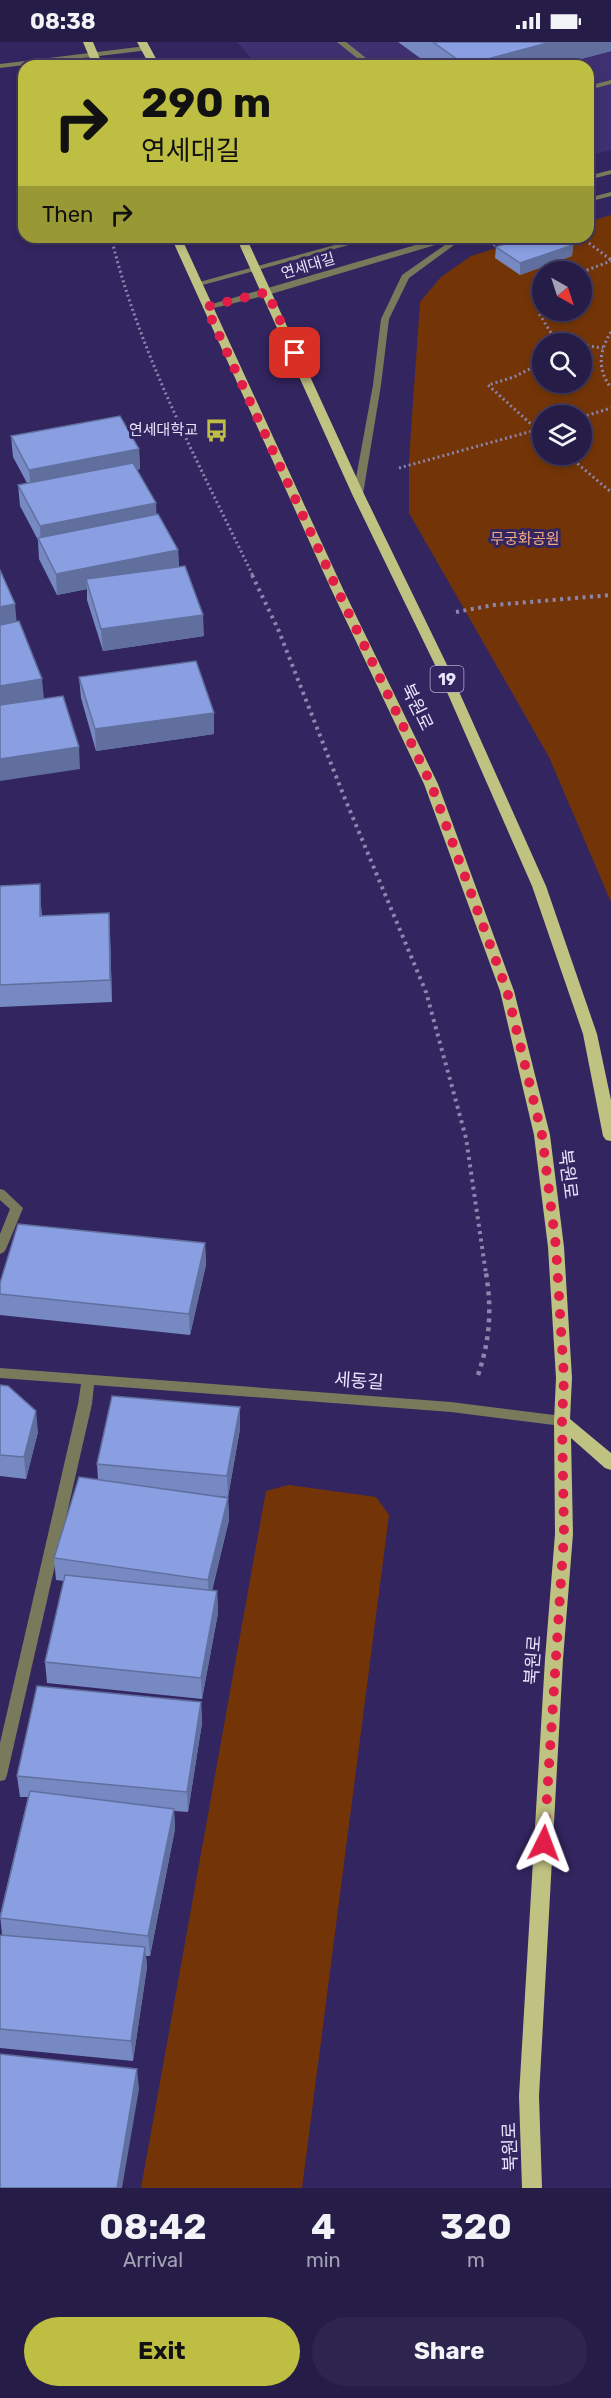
<!DOCTYPE html>
<meta charset="utf-8">
<style>
:root{--surface:#261c48;--page:#2e254f;--text:#f1f3f6;--muted:#a4a1b4;--line:#423a60;--accent:#bebf42}
body{margin:0;font-family:Rubik,"Noto Sans KR",sans-serif;background:var(--page);color:var(--text);height:100vh;display:flex;flex-direction:column;font-size:22px;white-space:nowrap}
*{box-sizing:border-box;margin:0}
p{font-size:20px;color:var(--muted)}
.icon{flex:none;width:33px;height:33px;fill:none;stroke:currentColor;stroke-width:2;stroke-linecap:round;stroke-linejoin:round}
.map{position:relative;height:2146px;overflow:hidden}
.drawer{display:flex;flex-direction:column;background:var(--surface);flex:1}
.drawer>*{flex:none}
.guide{position:absolute;left:18px;top:18px;width:576px;height:183px;border-radius:18px;box-shadow:0 3px 9px #0003,0 0 0 2px var(--line);background:#bebf42;color:#111;overflow:hidden}
.needle{width:39px;rotate:141deg}
.controls{position:absolute;left:532px;top:219px;display:grid;gap:12px}
.controls a{display:grid;place-items:center;width:60px;height:60px;border-radius:50%;background:var(--surface);box-shadow:0 3px 9px #0003,0 0 0 2px var(--line);font-size:30px}
.pin{position:absolute;display:grid;place-items:center;width:51px;height:51px;color:#fff;margin:-26px;border-radius:12px;box-shadow:0 3px 9px #0006}
.me{position:absolute;width:66px;margin:-33px;rotate:3deg;stroke-linejoin:round;filter:drop-shadow(0 0 4px #0008)}
.turn{display:flex;align-items:center;gap:21px;height:126px;padding:0 24px;font-size:27px}
.turn .icon{width:78px;height:78px;stroke-width:2.5}
.turn b{display:block;font-size:42px;line-height:51px}
.then{display:flex;align-items:center;height:57px;padding:0 24px;background:#0003;gap:12px;font-size:22px}
.eta{display:flex;justify-content:space-evenly;align-items:center;height:102px;text-align:center}
.eta b{font-size:36px;font-weight:700;line-height:42px}
.primary-button{display:flex;gap:12px;margin-top:auto;padding:12px 24px}
.primary-button a{flex:1;height:69px;border-radius:36px;background:var(--accent);color:#111;font-size:24px;font-weight:700;line-height:69px;text-align:center}
.primary-button a+a{background:var(--page);color:var(--text)}
.status{display:flex;justify-content:space-between;align-items:center;height:42px;padding:0 30px;background:var(--surface);direction:ltr}
.status svg{height:16px;fill:currentColor}
.map>svg:first-child{display:block}
</style>
<div class="status"><b>08:38</b><svg viewBox="0 0 49 12"><path d="M0 12V9h3v3zM5 12V6h3v6zM10 12V3h3v9zM15 12V0h3v12zM26 1h20v11H26zM47 4h2v5h-2z"/></svg></div>
<div class="map">
<svg width="611" height="2146" viewBox="0 0 611 2146">
<rect width="100%" height="100%" fill="#332560"/>
<path fill="#3f3071" d="M237 0H611V108L588 114V24H258Z"/>
<path fill="#733507" fill-rule="evenodd" d="M611 173V860L549 715 409 471V418L420 260 441 235 471 214 531 195H588V180ZM543 230H582V268H543ZM543 302H582V340H543ZM543 374H582V412H543Z
M289 1443 376 1455 389 1473 302 2146H141L266 1449Z"/>
<g fill="none" stroke-linecap="round" stroke-linejoin="round">
<path stroke="#8d85ad" stroke-width="3" stroke-dasharray="2 3" stroke-linecap="butt" d="M111 195C140 314 200 424 253 534
M581 195 611 218
M493 203 521 195
M582 230 611 219
M543 248 538 270 558 302
M611 290C599 309 597 327 611 346
M558 299 576 302
M582 303 603 306
M543 320 514 335 488 343 543 393
M582 375 611 366
M566 412 611 450
M399 426 543 386"/>
<path stroke="#8d85ad" stroke-width="4" stroke-dasharray="3 4.5" stroke-linecap="butt" d="M252 533 278 587 343 752 426 950 466 1096 486 1232
M456 570 494 563 611 553"/>
<path stroke="#8d85ad" stroke-width="4.5" stroke-dasharray="4 5" stroke-linecap="butt" d="M478 1333C490 1298 492 1267 486 1231"/>
<path fill="#797a5b" fill-rule="evenodd" d="M337 0H346L376 24H367Z
M146 4 150 6 149 8 0 26V22Z
M611 38V42L588 48V44Z
M0 1147 4 1148 23 1166 6 1207 4 1210 0 1212V1192L10 1167 0 1158Z
M0 1326 451 1360 562 1374 567 1375 569 1379 567 1383 562 1384 451 1370 94 1343 92 1362 7 1733 5 1738 0 1739V1701L78 1362 81 1342 0 1336Z"/>
<path fill="#797a5b" fill-rule="evenodd" d="M611 128V132L588 138V134Z
M611 150V154L588 160V156Z
M364 195H378L199 244 192 242Z
M443 195H465L409 236 389 277 381 343 363 452 358 455 355 454 353 452 373 343 381 277 402 233 452 198 271 252 206 268 202 265Z"/>
<path fill="#c0c281" fill-rule="evenodd" d="M83 0H93L103 24H93Z
M137 0H147L160 24H150Z
M171 195H181L343 547 438 742 514 949 550 1093 564 1205 572 1336 570 1377 611 1411V1428L605 1426 571 1396 573 1492 563 1617 539 2054 542 2146H522L519 2054 545 1617 555 1492 554 1379 556 1336 548 1205 534 1093 500 949 424 742 331 547Z
M236 195H246L364 452 448 625 546 844 597 992 611 1058V1099L606 1098 603 1094 583 992 532 844 436 625 352 452Z"/>
</g>
<path fill="#7689c2" d="M398 0H611V9L554 24H431Z
M573 203 572 214 520 233 495 216 496 205Z
M11 394 139 407 140 427 137 428 156 473 178 508 179 525 204 594 103 609 87 558V547L57 553 39 517 38 498 20 464 18 443 27 441 13 415Z
M79 635 214 671V692L96 709 81 656Z
M0 844 41 864 42 874 110 893 112 960 0 965Z
M205 1201 206 1223 190 1293 0 1273V1241Z
M0 1343 38 1390 26 1437 0 1434Z
M240 1387 228 1455 214 1454 228 1456 229 1478 212 1549H217L218 1571 202 1657 47 1641 45 1620 64 1539 56 1538 54 1516 98 1438 97 1422Z
M201 1660 202 1681 188 1770 174 1769 175 1787 150 1914H146L147 1925 133 2019 0 2006V1893H2L0 1873 28 1755H20L17 1734Z"/>
<path fill="#606f9e" d="M551 0H611V9L554 24H465V23Z
M573 203 572 214 520 233V221Z
M139 407 140 427 31 449 29 428Z
M156 461 157 482 41 503 40 484Z
M178 508 179 529 86 537 87 547 57 553 56 532Z
M15 562 17 584 0 587V565Z
M203 573 204 594 103 609 101 587Z
M42 637 44 658 0 666V644Z
M214 671V692L96 709 95 687Z
M79 705 80 727 0 739V717Z
M40 842 41 864 42 896 40 874Z
M109 871 110 893 112 960 110 938Z
M205 1201 206 1223 190 1293 189 1272Z
M240 1365V1387L228 1455 227 1434Z
M36 1369 38 1390 26 1437 24 1415Z
M228 1456 229 1478 209 1559 208 1538Z
M217 1549 218 1571 202 1657 201 1636Z
M201 1660 202 1681 188 1770 187 1750Z
M174 1767 175 1787 150 1914 148 1894Z
M145 1905 147 1925 133 2019 131 1999Z
M137 2027 139 2047 122 2146H117Z"/>
<path fill="#899fe2" stroke="#606f9e" stroke-width="1.5" d="M433 0H551L465 23Z
M524 195H561L573 203 520 221 496 205Z
M120 374 139 407 29 428 11 394Z
M133 421 156 461 40 484 18 443Z
M158 472 178 508 56 532 38 496Z
M185 524 203 573 101 587 86 537Z
M0 528 15 562 0 565Z
M19 579 42 637 0 644V583Z
M196 619 214 671 95 687 79 635Z
M63 654 79 705 0 717V663Z
M40 842V874L109 871 110 938 0 943V844Z
M18 1182 205 1201 189 1272 0 1252V1241Z
M0 1343 8 1344 36 1369 24 1415 0 1413Z
M112 1354 240 1365 227 1434 97 1422Z
M79 1435 228 1456 208 1538 54 1516Z
M65 1533 217 1549 201 1636 45 1620Z
M37 1644 201 1660 187 1750 17 1734Z
M30 1749 174 1767 148 1894 0 1876Z
M0 1893 145 1905 131 1999 0 1987Z
M0 2012 137 2027 117 2146H0Z"/>
<g fill="none" stroke-linecap="round" stroke-linejoin="round">
<path stroke="#e11d48" stroke-width="10" stroke-dasharray="0 18" d="M295 311 267 250 206 265 337 547 431 742 507 949 542 1093 556 1205 564 1336 562 1379 564 1492 544 1801"/>
</g>
<defs>
<symbol id="bus-bare" viewBox="-9 -9 18 18"><path d="M-5-6H5V4H4V6H2V4H-2V6H-4V4H-5ZM-3.5-4V0h7V-4ZM-3.5 1.2v1.5H-2V1.2ZM2 1.2v1.5H3.5V1.2Z" fill="#bebf42" stroke="#332560" stroke-width="2.5" paint-order="stroke"/></symbol>
</defs>
<g fill-rule="evenodd">
<use href="#bus-bare" x="200" y="372" width="33" height="33"/>
</g>
<g text-anchor="middle" dominant-baseline="central" stroke-width="6" stroke-linejoin="round" paint-order="stroke">
<g font-size="15" fill="#e6e4fa" stroke="#332560">
<text transform="translate(308 224) rotate(-17)">연세대길</text>
</g>
<g font-size="15" fill="#e6e4fa" stroke="#332560" text-anchor="end">
<text x="198" y="388">연세대학교</text>
</g>
<g font-size="15" fill="#f3ab84" stroke="#332560">
<text x="525" y="497">무궁화공원</text>
</g>
<rect fill="#332560" stroke="#b0abcc" stroke-width="1.5" x="430.5" y="624" width="33" height="26" rx="4.5"/>
<g font-size="16" font-weight="bold" fill="#e6e4fa">
<text x="447" y="637">19</text>
</g>
<g font-size="18" fill="#e6e4fa" stroke="#332560">
<text transform="translate(417 665) rotate(64)">북원로</text>
<text transform="translate(568 1132) rotate(83)">북원로</text>
<text transform="translate(359 1339) rotate(4)">세동길</text>
<text transform="translate(533 1618) rotate(-86)">북원로</text>
<text transform="translate(510 2105) rotate(-92)">북원로</text>
</g>
</g>
</svg>
<div class="controls">
<a><svg class="needle" viewBox="-14 -14 28 28"><path d="M0-13l5 13h-10z" fill="#e53935"/><path d="M0 13l5-13h-10z" fill="#a4a1b4"/></svg></a>
<a><svg class="icon" aria-label="search" viewBox="0 0 24 24"><circle cx="10" cy="10" r="6"/><path d="M15 15l6 6"/></svg></a>
<a><svg class="icon" aria-label="layers" viewBox="0 0 24 24"><path d="M12 4l9 5-9 5-9-5zM3 14l9 5 9-5"/></svg></a>
</div>
<div class="pin" style="left:295px;top:311px;background:#d93025"><svg class="icon" aria-label="arrive" viewBox="0 0 24 24"><path d="M6 21V4h12l-3 4 3 4H6"/></svg></div>
<svg class="me" style="left:544px;top:1801px" viewBox="-20 -20 40 40"><path d="M0-17L14 15 0 8-14 15z" fill="#e11d48" stroke="#fff" stroke-width="4"/></svg>
<div class="guide">
<div class="turn"><svg class="icon" aria-label="right" viewBox="0 0 24 24"><path d="M7 20v-9h11M14 6l5 5-5 5"/></svg><div><b>290 m</b>연세대길</div></div>
<div class="then">Then<svg class="icon" aria-label="right" viewBox="0 0 24 24"><path d="M7 20v-9h11M14 6l5 5-5 5"/></svg></div>
</div>
</div>
<section class="drawer">
<div class="eta">
<div><b>08:42</b><p>Arrival</p></div>
<div><b>4</b><p>min</p></div>
<div><b>320</b><p>m</p></div>
</div>
<div class="primary-button"><a>Exit</a><a>Share</a></div>
</section>
